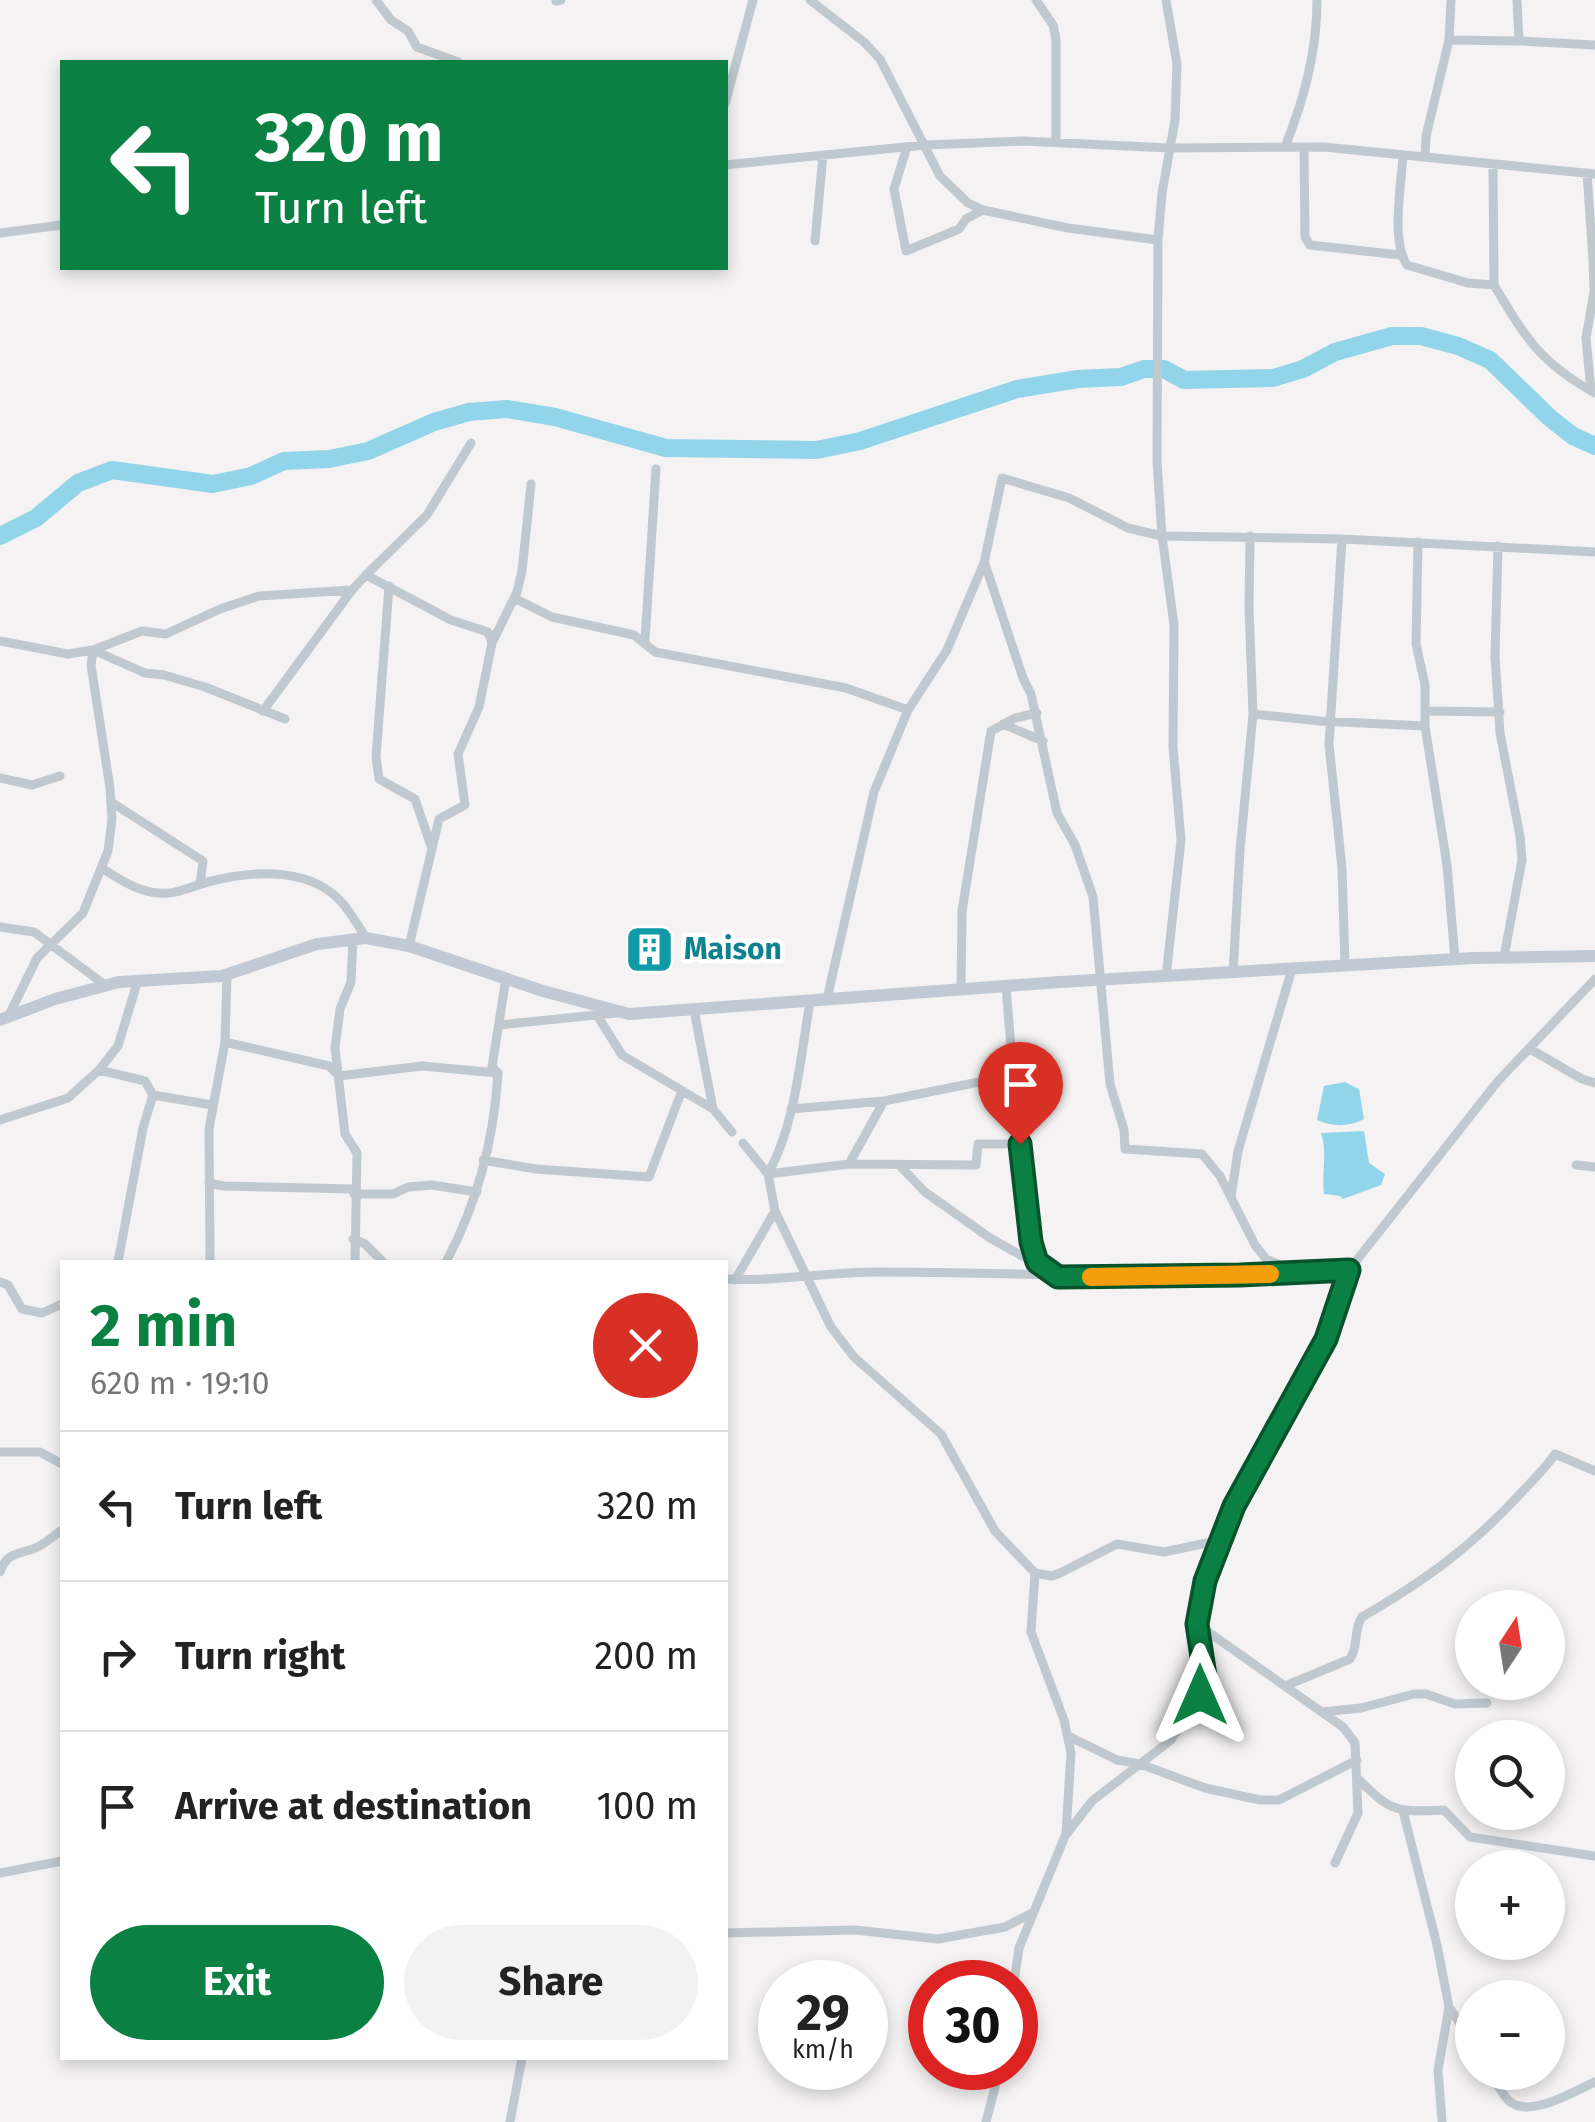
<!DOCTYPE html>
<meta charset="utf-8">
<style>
:root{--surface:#fff;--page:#f2f2f2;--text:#222;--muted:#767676;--line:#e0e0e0;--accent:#0b8043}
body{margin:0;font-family:"Fira Sans",sans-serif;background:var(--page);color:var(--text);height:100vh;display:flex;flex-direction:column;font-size:38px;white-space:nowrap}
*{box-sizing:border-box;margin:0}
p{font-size:32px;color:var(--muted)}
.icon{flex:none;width:55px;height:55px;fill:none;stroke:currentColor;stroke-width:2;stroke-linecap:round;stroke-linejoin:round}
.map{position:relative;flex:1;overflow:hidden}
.details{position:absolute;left:60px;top:1260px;width:668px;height:800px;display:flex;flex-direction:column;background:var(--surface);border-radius:0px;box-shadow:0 5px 15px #0003}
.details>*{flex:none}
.banner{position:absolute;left:60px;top:60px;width:668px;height:210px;border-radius:0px;box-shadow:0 5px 15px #0003;background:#0b8043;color:#fff;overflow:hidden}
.needle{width:65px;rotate:12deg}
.tools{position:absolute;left:1455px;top:1590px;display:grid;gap:20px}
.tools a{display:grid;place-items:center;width:110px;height:110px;border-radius:50%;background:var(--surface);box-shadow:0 5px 15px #0003;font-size:50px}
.speed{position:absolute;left:758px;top:1960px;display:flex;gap:20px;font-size:50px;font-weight:700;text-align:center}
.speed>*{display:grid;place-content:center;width:130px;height:130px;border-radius:50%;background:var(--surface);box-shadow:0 5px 15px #0003;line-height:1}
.speed small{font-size:25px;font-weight:400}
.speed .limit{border:15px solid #d22;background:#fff;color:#111}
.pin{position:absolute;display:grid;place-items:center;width:85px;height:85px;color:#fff;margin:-102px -42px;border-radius:50% 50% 50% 0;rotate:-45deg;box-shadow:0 0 10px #0007}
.pin .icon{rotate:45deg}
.me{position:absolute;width:110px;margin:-55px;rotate:0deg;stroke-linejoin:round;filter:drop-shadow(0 0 8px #0008)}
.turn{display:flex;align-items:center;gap:35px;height:210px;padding:0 30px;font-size:45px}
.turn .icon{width:130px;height:130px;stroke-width:2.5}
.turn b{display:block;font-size:70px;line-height:85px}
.round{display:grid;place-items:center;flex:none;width:105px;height:105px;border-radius:52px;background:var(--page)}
.summary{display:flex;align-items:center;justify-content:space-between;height:170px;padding:0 30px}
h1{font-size:60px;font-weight:700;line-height:75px;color:var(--accent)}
.primary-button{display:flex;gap:20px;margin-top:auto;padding:20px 30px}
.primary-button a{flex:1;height:115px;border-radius:60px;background:var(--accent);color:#fff;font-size:40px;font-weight:700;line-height:115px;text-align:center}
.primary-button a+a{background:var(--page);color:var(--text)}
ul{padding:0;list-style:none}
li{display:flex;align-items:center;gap:30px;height:150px;padding:0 30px;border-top:2px solid var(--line)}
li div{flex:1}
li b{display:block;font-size:38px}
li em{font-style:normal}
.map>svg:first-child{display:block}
</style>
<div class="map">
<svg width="1595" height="2122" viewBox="0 0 1595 2122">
<rect width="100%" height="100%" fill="#f4f2f2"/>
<path fill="#92d4ea" d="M1345 1082 1359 1089 1364 1119C1349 1127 1332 1127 1317 1120L1324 1086Z
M1364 1131 1369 1163 1385 1174 1381 1185 1343 1199 1340 1196 1324 1194C1321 1173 1328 1153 1321 1133Z"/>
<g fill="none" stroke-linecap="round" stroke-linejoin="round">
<path stroke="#92d4ea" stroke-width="18" d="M0 536 36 518 78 483 112 470 213 484 251 476 284 461 329 459 368 451 434 422 469 412 507 409 555 417 666 448 817 450 860 441 1017 389 1078 379 1121 377 1144 369H1164L1184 380 1273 378 1303 369 1335 352 1392 336H1421L1458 346 1490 360 1550 418 1573 436 1595 446"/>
<path stroke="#c0c9d0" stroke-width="9" d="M376 0 391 20 408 31 417 47 458 62
M810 0 864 42 880 59 940 176 968 203 983 210 1068 228 1158 240
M1036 0 1053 25 1056 39V142
M556 1 561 0
M1449 40 1451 0
M1519 41 1595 45
M725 104 753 0
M907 147 894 189 906 251 959 229 966 219 983 210
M1285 147C1304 99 1317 52 1317 0
M1304 147 1305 237 1310 245 1400 255
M1403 156C1401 186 1391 241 1407 265L1468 283 1494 285C1525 337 1540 363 1595 393
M1425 157 1426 136 1449 40 1519 41 1517 0
M725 165 925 145 1022 141 1169 148 1324 147 1595 174
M1493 165 1494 285
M1587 173 1593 260 1594 292 1586 338 1591 391
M0 233 62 225
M815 241 823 155
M1342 539 1329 744 1342 868 1345 965
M1418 542 1416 644 1425 685V726L1447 865 1455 959
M1498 546 1495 656 1500 733 1520 836 1522 860 1504 957
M985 564 1023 678 1031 694 1057 813 1075 845 1093 897 1110 1084 1124 1130 1125 1149 1202 1154 1220 1176 1255 1245 1266 1259 1294 1271
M366 575 427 515 471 443
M389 586 376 757 379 779 415 799 431 846
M514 598 552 617 634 635 655 652 846 688 908 710
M645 640 656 469
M0 641 68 654 93 650 142 631 166 634 220 609 259 596 352 590 366 575 451 620 488 632 492 643 479 707 458 754 465 805 439 819 409 946
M492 643 517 592 522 571 531 484
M263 711 352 590
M1425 711 1500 712
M1253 714 1320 721 1425 726
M1003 724 1043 741
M0 778 32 785 60 776
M111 802 203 861 200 884
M102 868C119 879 138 892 159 893 177 895 195 885 212 881 256 870 313 867 344 905 352 915 359 927 366 938
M0 927 34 932 105 985
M353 938 351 982 340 1009 335 1048 345 1134 357 1153 355 1262
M1233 973 1240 850 1253 714 1249 608 1250 536
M1166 977 1181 840 1173 747 1174 625 1162 536 1157 461 1158 240 1162 193 1175 120 1177 64 1166 0
M1006 987 1019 1144 1031 1242 1037 1262
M961 990 962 911 991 731 1015 718 1037 713
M827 999 874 792 908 710 947 650 984 563 1002 478 1069 498 1128 528 1162 536 1342 539 1595 552
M694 1010 713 1109 732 1132
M597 1015 622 1055 713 1109
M8 1017 37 958 83 913 108 851 112 819 110 788 91 665 93 650 145 673 164 675 205 687 285 719
M499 1025 616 1013
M225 1042 329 1066 339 1076 422 1066 498 1073
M1530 1049 1582 1079 1595 1083
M99 1070 145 1081 153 1095 212 1105
M791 1109 884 1101 1014 1075
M0 1120 68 1098 99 1070 118 1046 138 980
M743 1143 768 1174 775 1211 831 1327 854 1357 941 1434 995 1531 1035 1573 1052 1576 1060 1573 1117 1544 1164 1552 1221 1540
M483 1160 536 1169 649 1177 681 1093
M849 1164 884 1101
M899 1165 925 1192 990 1238 1056 1275
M1576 1165 1595 1167
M768 1174 849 1164 976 1165 978 1144H1019
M768 1174C796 1123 800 1059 810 1002
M209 1183 223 1186 354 1189
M354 1194H393L408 1187 432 1185 477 1192
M1231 1197 1238 1151 1292 969
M353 1239 365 1244 383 1262
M118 1262 143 1128 153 1095
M210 1262 209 1129 225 1042 227 975
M446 1262C477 1204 494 1139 498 1073L492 1067 506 978
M725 1279C776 1282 826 1272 877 1272 1034 1272 1191 1283 1349 1270L1498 1081 1595 979
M735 1280 775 1211
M0 1282 8 1285 22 1309 42 1313 62 1304
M0 1452H40L62 1464
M0 1572C7 1553 15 1555 33 1549 43 1546 53 1536 62 1530
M1035 1573 1031 1632 1064 1720 1071 1753 1066 1833
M1197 1624 1343 1727 1355 1743 1358 1813 1335 1863
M1285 1686 1350 1659C1359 1646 1353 1630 1362 1617 1426 1580 1470 1548 1520 1494 1532 1481 1545 1469 1555 1454L1595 1471
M1322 1712 1361 1708 1414 1694H1426L1455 1704 1487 1703
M1068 1736 1117 1760 1140 1764 1205 1788 1260 1800H1279L1357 1760
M1357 1778C1393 1813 1395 1812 1444 1810L1470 1837 1595 1856
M1403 1811 1437 1945 1449 2007 1438 2070 1442 2121
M0 1873 62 1861
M725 1933 855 1930 938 1939 1005 1927 1032 1913
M1014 1982 1019 1948 1065 1836 1092 1801 1171 1740 1200 1695 1205 1677 1197 1624 1205 1581 1234 1506 1327 1339 1349 1270
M1449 2007 1472 2042
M1490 2072C1496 2082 1501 2093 1509 2101 1530 2119 1574 2091 1595 2082
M510 2122 522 2058
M986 2122 1000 2068"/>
<path stroke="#c1c9d4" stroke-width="12" d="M0 1020 55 999 119 982 222 976 317 944 366 938 409 946 543 991 629 1014 1060 982 1474 958 1595 956"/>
</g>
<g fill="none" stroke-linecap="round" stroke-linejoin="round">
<defs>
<path id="route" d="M1020 1144 1031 1242 1037 1262 1058 1277 1240 1275 1349 1270 1326 1339 1234 1506 1205 1581 1197 1624 1205 1676 1200 1695"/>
</defs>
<use href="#route" stroke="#07532c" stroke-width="25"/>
<use href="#route" stroke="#0b8043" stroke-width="18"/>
<path stroke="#f59e0b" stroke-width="18" d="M1091 1277 1270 1274"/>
</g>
<defs>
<symbol id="building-square" viewBox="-11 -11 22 22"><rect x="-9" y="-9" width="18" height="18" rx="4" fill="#0f9aa8" stroke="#fff"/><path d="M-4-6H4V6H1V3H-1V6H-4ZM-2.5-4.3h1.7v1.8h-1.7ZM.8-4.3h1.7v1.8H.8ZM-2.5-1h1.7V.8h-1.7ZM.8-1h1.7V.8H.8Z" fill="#fff"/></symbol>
</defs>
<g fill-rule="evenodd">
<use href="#building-square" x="622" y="922" width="55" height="55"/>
</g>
<g text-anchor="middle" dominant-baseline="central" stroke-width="9" stroke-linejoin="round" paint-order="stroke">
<g font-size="30" font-weight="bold" fill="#0d838f" stroke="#fff" text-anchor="start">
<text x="684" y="949">Maison</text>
</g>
</g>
</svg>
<div class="tools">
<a><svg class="needle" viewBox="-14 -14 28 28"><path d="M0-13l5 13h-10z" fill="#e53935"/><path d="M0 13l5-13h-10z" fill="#767676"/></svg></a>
<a><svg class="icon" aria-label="search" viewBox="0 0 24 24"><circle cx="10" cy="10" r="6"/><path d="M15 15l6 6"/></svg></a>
<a>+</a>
<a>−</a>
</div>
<div class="speed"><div>29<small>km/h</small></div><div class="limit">30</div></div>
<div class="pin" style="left:1020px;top:1144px;background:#d93025"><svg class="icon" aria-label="arrive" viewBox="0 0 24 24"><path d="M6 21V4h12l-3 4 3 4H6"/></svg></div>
<svg class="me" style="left:1200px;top:1695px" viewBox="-20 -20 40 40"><path d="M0-17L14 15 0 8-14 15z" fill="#0b8043" stroke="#fff" stroke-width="4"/></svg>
<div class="banner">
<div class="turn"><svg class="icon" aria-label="left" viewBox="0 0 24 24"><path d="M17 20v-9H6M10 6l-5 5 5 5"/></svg><div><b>320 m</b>Turn left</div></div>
</div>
<section class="details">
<div class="summary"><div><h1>2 min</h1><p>620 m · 19:10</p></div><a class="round" style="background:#d93025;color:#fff"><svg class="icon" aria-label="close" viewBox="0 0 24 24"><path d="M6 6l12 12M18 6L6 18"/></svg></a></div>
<ul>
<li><svg class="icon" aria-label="left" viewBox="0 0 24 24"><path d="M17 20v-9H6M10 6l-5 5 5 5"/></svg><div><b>Turn left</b></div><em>320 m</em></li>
<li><svg class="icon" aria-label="right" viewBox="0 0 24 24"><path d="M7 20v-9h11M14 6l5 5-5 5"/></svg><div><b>Turn right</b></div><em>200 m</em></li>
<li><svg class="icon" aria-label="arrive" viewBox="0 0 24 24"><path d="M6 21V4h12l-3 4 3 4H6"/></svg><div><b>Arrive at destination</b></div><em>100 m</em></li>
</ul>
<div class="primary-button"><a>Exit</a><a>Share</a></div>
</section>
</div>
